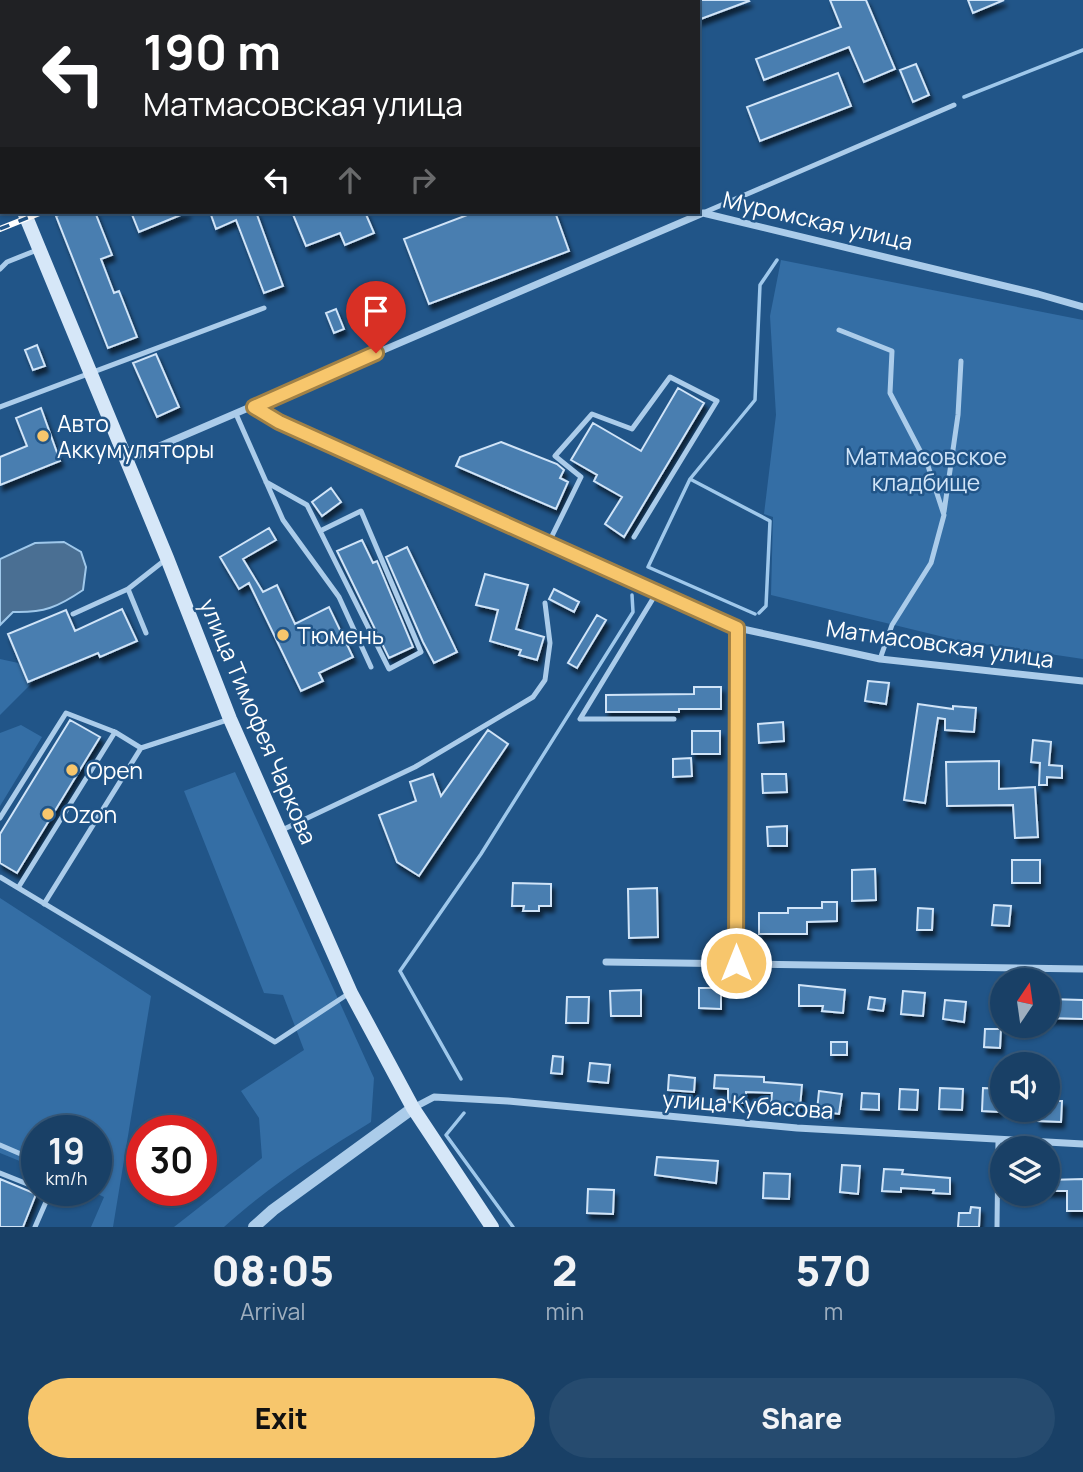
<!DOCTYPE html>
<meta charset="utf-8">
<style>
:root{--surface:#194066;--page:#264b6f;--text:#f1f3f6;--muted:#9fafbf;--line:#37597a;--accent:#f7c66c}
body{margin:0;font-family:Manrope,sans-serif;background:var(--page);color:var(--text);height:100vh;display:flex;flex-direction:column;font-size:26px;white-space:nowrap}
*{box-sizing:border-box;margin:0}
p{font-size:23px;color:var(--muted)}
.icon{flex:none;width:38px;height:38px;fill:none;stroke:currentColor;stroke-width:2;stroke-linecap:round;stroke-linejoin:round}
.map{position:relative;height:1227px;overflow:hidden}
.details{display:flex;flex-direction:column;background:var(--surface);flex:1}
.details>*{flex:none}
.top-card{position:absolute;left:0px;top:0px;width:700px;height:214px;box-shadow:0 2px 5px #0004,0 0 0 2px var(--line);background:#202124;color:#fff;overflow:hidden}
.needle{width:46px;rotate:13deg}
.tools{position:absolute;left:990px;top:968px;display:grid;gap:14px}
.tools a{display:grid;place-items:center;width:70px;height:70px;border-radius:50%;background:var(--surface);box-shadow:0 2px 5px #0004,0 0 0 2px var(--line);font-size:35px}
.speed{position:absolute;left:21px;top:1115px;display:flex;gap:14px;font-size:35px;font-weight:700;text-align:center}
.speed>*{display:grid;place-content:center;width:91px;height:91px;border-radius:50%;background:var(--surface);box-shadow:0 2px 5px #0004,0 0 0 2px var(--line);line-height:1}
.speed small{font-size:18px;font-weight:400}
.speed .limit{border:10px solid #d22;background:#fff;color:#111}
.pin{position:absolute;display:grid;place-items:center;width:60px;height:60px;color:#fff;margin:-72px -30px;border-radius:50% 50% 50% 0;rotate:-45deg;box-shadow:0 0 7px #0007}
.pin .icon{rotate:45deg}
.me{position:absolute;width:77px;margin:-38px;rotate:0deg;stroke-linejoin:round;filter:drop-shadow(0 0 5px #0008)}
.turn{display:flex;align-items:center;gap:24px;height:147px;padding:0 28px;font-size:32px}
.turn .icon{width:91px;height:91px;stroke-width:2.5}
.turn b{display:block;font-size:49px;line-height:60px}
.lanes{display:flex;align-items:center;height:66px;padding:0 28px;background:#0003;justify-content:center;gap:35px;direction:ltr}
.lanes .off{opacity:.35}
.eta{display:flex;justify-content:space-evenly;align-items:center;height:119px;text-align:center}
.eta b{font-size:42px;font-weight:800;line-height:49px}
.action{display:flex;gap:14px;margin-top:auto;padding:14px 28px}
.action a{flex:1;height:80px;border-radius:42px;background:var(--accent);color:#111;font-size:28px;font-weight:800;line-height:80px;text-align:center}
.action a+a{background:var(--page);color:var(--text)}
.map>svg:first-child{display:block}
</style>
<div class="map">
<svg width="1083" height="1227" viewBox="0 0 1083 1227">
<defs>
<filter id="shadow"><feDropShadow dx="3" dy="5.5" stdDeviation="2" flood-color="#0009"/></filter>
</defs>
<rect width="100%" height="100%" fill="#215588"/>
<path fill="#346ea5" d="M781 260 1083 320V659L956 640 771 595 773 517 764 514 776 415 770 316Z
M0 659 46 669 0 715Z
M21 725 42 737 0 806V733Z
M235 772 374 1078 371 1122C319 1154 269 1186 224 1227H174L262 1158 259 1118 241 1091 304 1050 283 995 264 993 184 791Z
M0 898 151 996 113 1227H91L104 1197 89 1190H96V1130H37V1168L0 1153Z"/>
<path fill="#4a6f93" stroke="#9fc8eb" stroke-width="2" d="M64 542 81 552 86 567 83 590C58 607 44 613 13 612L0 625V559L35 543Z"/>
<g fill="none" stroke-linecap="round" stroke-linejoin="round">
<path stroke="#9fc8eb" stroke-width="3.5" d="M964 97 1083 50
M690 479 770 521 766 606 759 613
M755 614 648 567 690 479 755 400 760 285 777 260
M461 1079 400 971 481 854 633 612 632 595
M464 1113 446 1135 513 1227"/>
</g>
<path fill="#497eb0" stroke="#d0e4f8" stroke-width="2" filter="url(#shadow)" d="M698 0H748L749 1 698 20Z
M830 0H866L895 69 864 82 849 47 764 80 756 59 841 27Z
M968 0H1004L973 13Z
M916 64 929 95 913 102 900 70Z
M838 73 851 106 760 141 747 107Z
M67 212H95L112 255 101 259 114 293 119 291 137 337 108 348 56 216Z
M131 212H188L139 232Z
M210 212H256L283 286 264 293 236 220 216 229Z
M292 212H365L374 233 345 245 340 233 306 246Z
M475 212H555L569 251 429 304 404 239Z
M336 309 344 329 334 333 326 313Z
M37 345 45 366 33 370 25 350Z
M156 354 179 407 157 417 133 363Z
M678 388 704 403 624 537 605 524 622 497 594 481 597 475 571 460 593 423 641 451Z
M41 408 60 461 0 485V457L27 446 16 418Z
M501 442 557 464 564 470 560 478 568 482 556 509 456 466 460 457Z
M331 488 341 502 322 516 312 502Z
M269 528 276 540 243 559 263 592 277 585 295 624 329 607 353 657 319 673 323 681 301 691 249 583 239 589 220 557Z
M362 540 373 563 377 561 413 647 389 658 337 551Z
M407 547 457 652 434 663 423 642 386 557Z
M485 574 528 585 516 629 544 637 537 660 519 655 521 650 490 641 498 610 476 605Z
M554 589 579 602 574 612 549 599Z
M122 609 137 641 100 657 98 653 28 682 8 634 66 610 75 631Z
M597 615 606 620 577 668 568 663Z
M868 681 889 683 886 704 865 701Z
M694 687H721V709H679V712H606V695L694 694Z
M918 704 953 709V706L976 708 974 732 945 730V719L938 718 925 803 904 800Z
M70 720 100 737 17 873 0 863V834Z
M783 722 784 741 759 743 758 724Z
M488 730 508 744 419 876 397 862 379 815 416 801 410 782 433 774 441 796Z
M692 731H720V754H692Z
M1033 740 1051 742 1049 765 1062 766V778L1047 777V785H1039L1040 763 1031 762Z
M691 758 692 776 673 777V759Z
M999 761V789L1035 787 1038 837 1015 838 1013 805 947 806 946 762Z
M762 774H786L787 792 763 793Z
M787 826V846H768L767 827Z
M1012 860H1040V883H1012Z
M875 869 876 900 852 901V870Z
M513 883 551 884V906H539V911H523L524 906H512Z
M657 888 658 937 629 938 628 889Z
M822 902H837V921L807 922V934H759V913H788V908H822Z
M994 905 1011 906 1009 926 992 925Z
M918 908 933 909 932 930H917Z
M799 985 845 990 843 1013 822 1011 823 1006H799Z
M699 988H721V1009L699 1008Z
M641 990V1016H611L610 991Z
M903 991 925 993 923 1016 901 1014Z
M567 997H589L588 1023H566Z
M870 997 885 999 883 1011 868 1009Z
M1048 999 1083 1000V1019L1048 1018Z
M945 1000 966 1002 964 1022 943 1019Z
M985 1029H1001L1000 1048 984 1047Z
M831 1042H847V1055H831Z
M553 1056 563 1057 562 1074 551 1073Z
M590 1063 610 1065 608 1083 588 1081Z
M669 1075 695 1078 694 1092 668 1090Z
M715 1075 764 1077V1082L802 1085 800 1107 771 1105 772 1093 746 1092V1103L728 1102V1089L714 1088Z
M940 1088 963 1089 962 1110 939 1109Z
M983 1088 1001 1089 999 1112 982 1111Z
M900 1089 918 1090 917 1110 899 1109Z
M819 1091 842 1094 839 1114 817 1111Z
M862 1093 879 1094V1110L861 1109Z
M1048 1101H1062L1061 1122 1038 1121V1110H1048Z
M657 1157 718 1161 716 1183 655 1175Z
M842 1165 860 1166 858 1194 840 1192Z
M884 1169 903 1170 902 1174 950 1178V1194L933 1193 934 1190 901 1188V1192L882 1191Z
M764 1173 790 1174 789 1199 763 1198Z
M0 1179 36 1194 23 1227H0Z
M1083 1179V1211H1067V1191H1048V1180Z
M588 1189 614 1190 613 1214 587 1213Z
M971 1207 980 1208 979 1227H958L959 1213H970Z"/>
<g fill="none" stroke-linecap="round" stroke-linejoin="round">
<path stroke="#abccea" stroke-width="5" d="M103 2 106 0
M238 2 240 0
M398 2 404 0
M0 23 2 22
M703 213 954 105
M0 269 7 262 37 250
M839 330 892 351 890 393 928 466 944 515 931 563 892 625 880 659
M0 407 264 308
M236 414 283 520 339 597 371 667
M266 482 307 505 389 669 421 652 361 511 320 531
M944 512 958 415 961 361
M549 542 581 477 555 456 592 414 632 429 670 377 717 401 634 537
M657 592 580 719H674
M73 614 128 589
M146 633 128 589 165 560
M0 818 66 713 115 732 141 748
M280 831 415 767 533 697 545 680 550 643 545 603
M0 877 275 1042 348 994
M18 888 115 732
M44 904 141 748 227 720
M0 1145 37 1161
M0 1173 35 1187
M35 1227 49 1195 48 1190
M997 1227 998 1140"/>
<path stroke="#abccea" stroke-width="7" d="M254 407 279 422 738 628 880 659 1083 681
M127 460 703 213 1038 294 1083 307
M606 962 1083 969
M735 963 738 628
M413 1108 434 1097 508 1101 797 1128 1083 1144"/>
<path stroke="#abccea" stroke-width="12" d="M254 1227 273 1210 413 1108"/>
<path stroke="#d6e7f8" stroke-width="14" d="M0 154 2 158
M24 212 167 558 230 719 351 993 413 1108 492 1227"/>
<defs>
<path id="rail" d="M137 2 139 0
M152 2 154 0
M263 2 265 0
M548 2 552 0
M0 125 2 124
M0 229 42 212"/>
</defs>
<use href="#rail" stroke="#fff" stroke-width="6"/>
<use href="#rail" stroke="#215588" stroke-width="3.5" stroke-dasharray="10" stroke-linecap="butt"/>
</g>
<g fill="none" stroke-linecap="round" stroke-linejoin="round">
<defs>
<path id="route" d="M376 353 254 407 279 422 737 628 736 963"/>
</defs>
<use href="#route" stroke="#a18146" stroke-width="18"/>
<use href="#route" stroke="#f7c66c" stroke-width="12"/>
</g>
<g fill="#f7c66c" stroke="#215588" stroke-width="2.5">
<circle cx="43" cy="436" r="7"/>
<circle cx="283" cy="635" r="7"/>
<circle cx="72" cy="770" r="7"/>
<circle cx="48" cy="814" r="7"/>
</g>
<g text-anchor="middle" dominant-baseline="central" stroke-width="5" stroke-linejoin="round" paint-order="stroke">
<g font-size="23" fill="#fff" stroke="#215588">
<text transform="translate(818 220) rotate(13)">Муромская улица</text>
<text transform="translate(940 643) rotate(8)">Матмасовская улица</text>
<text transform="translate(259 721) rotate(67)">улица Тимофея Чаркова</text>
<text transform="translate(748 1104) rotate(4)">улица Кубасова</text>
</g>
<g font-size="23" fill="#fff" stroke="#215588" text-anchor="start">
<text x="57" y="423">Авто<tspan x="57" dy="26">Аккумуляторы</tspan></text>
<text x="297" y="635">Тюмень</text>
<text x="86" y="770">Open</text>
<text x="62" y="814">Ozon</text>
</g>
<g font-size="23" fill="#d0e4f8" stroke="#215588">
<text x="926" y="456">Матмасовское<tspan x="926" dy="26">кладбище</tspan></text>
</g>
</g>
</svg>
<div class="tools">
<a><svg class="needle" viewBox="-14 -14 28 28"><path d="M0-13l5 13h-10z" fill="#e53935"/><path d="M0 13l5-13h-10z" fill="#9fafbf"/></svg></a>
<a><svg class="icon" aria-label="sound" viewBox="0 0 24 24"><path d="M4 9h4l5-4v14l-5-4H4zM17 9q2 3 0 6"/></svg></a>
<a><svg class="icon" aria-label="layers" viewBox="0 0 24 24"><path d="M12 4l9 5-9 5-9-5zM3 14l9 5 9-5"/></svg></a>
</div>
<div class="speed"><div>19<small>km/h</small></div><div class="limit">30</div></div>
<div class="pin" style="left:376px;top:353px;background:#d93025"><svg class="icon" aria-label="arrive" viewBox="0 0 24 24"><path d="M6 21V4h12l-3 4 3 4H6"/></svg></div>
<svg class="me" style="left:736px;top:963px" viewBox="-20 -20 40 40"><circle r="17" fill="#f7c66c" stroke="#fff" stroke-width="3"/><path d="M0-11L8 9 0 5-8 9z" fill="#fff"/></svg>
<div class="top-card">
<div class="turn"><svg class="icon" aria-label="left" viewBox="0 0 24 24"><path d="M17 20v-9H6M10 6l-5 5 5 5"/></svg><div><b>190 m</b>Матмасовская улица</div></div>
<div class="lanes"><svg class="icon" aria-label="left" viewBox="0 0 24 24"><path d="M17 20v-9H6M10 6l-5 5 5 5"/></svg><svg class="icon off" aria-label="ahead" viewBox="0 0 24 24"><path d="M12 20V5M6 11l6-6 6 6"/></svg><svg class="icon off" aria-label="right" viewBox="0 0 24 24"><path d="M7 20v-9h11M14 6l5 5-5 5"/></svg></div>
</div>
</div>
<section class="details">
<div class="eta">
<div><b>08:05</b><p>Arrival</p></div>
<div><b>2</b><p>min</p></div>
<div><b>570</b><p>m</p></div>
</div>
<div class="action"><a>Exit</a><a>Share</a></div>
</section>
